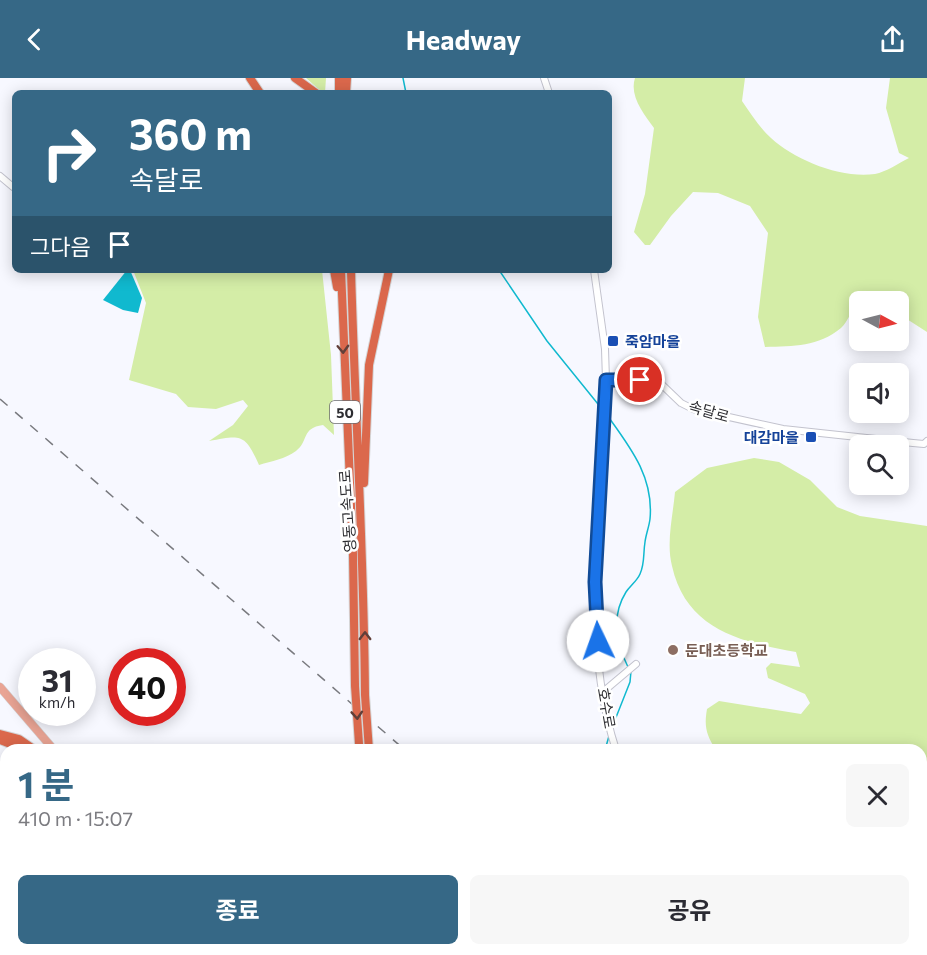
<!DOCTYPE html>
<html lang="ko">
<meta charset="utf-8">
<style>
:root{--surface:#fff;--page:#f7f7f7;--text:#2b2b33;--muted:#7c7c81;--accent:#366886}
body{margin:0;font-family:Commissioner,"Noto Sans KR",sans-serif;background:var(--page);color:var(--text);height:100vh;display:flex;flex-direction:column;font-size:22px;white-space:nowrap}
*{box-sizing:border-box;margin:0}
p{font-size:20px;color:var(--muted)}
.icon{flex:none;width:33px;height:33px;fill:none;stroke:currentColor;stroke-width:2;stroke-linecap:round;stroke-linejoin:round}
.map{position:relative;flex:1;overflow:hidden}
.drawer{position:absolute;left:0px;top:666px;width:927px;height:212px;display:flex;flex-direction:column;background:var(--surface);border-radius:18px 18px 0 0;box-shadow:0 3px 15px #0003}
.drawer>*{flex:none}
.top-card{position:absolute;left:12px;top:12px;width:600px;height:183px;border-radius:9px;box-shadow:0 3px 15px #0003;background:#366886;color:#fff;overflow:hidden}
.needle{width:39px;rotate:97deg}
.tools{position:absolute;left:849px;top:213px;display:grid;gap:12px}
.tools a{display:grid;place-items:center;width:60px;height:60px;border-radius:9px;background:var(--surface);box-shadow:0 3px 15px #0003;font-size:30px}
.speed{position:absolute;left:18px;top:570px;display:flex;gap:12px;font-size:30px;font-weight:700;text-align:center}
.speed>*{display:grid;place-content:center;width:78px;height:78px;border-radius:50%;background:var(--surface);box-shadow:0 3px 15px #0003;line-height:1}
.speed small{font-size:15px;font-weight:400}
.speed .limit{border:9px solid #d22;background:#fff;color:#111}
.pin{position:absolute;display:grid;place-items:center;width:51px;height:51px;color:#fff;margin:-26px;border:3px solid #fff;border-radius:50%;box-shadow:0 2px 6px #0007}
.me{position:absolute;width:66px;margin:-33px;rotate:357deg;stroke-linejoin:round;filter:drop-shadow(0 0 4px #0008)}
.turn{display:flex;align-items:center;gap:21px;height:126px;padding:0 18px;font-size:27px}
.turn .icon{width:78px;height:78px;stroke-width:2.5}
.turn b{display:block;font-size:42px;line-height:51px}
.then{display:flex;align-items:center;height:57px;padding:0 18px;background:#0003;gap:12px;font-size:22px}
.round{display:grid;place-items:center;flex:none;width:63px;height:63px;border-radius:9px;background:var(--page)}
.overview{display:flex;align-items:center;justify-content:space-between;height:102px;padding:0 18px}
h1{font-size:36px;font-weight:700;line-height:45px;color:var(--accent)}
.button{display:flex;gap:12px;margin-top:auto;padding:12px 18px}
.button a{flex:1;height:69px;border-radius:9px;background:var(--accent);color:#fff;font-size:24px;font-weight:700;line-height:69px;text-align:center}
.button a+a{background:var(--page);color:var(--text)}
header{display:flex;justify-content:space-between;align-items:center;height:78px;padding:0 18px;background:var(--accent);color:#fff;font-size:27px;font-weight:700}
.map>svg:first-child{display:block}
</style>
<header><svg class="icon" aria-label="back" viewBox="0 0 24 24"><path d="M15 5l-7 7 7 7"/></svg>Headway<svg class="icon" aria-label="share" viewBox="0 0 24 24"><path d="M12 15V3M7 8l5-5 5 5M5 13v7h14v-7"/></svg></header>
<div class="map">
<svg width="927" height="877" viewBox="0 0 927 877">
<rect width="100%" height="100%" fill="#f7f8ff"/>
<path fill="#d4eda7" d="M306 0H326L325 15H323Z
M635 0H745L742 23C751 36 759 49 771 60 795 82 841 101 875 96 886 94 899 85 909 80L899 75 886 30 890 0H927V254L899 236 898 224H860L859 229C849 233 849 243 841 250 818 269 794 268 765 269L758 239 768 155 750 128 718 115 693 114 671 138 650 167H645L634 154 645 116 654 50C644 36 629 18 635 0Z
M133 192H322L331 277 334 357 323 347C301 350 309 363 296 373 285 381 272 383 259 387 245 355 241 357 209 363L233 347 248 328 243 322 216 331 188 329 176 316 129 302 146 225Z
M754 380 779 384 810 402 837 429 860 438 927 448V775L925 782 921 784V672H716C706 657 704 648 707 631L719 623 801 636 810 625 805 616 768 600 766 590 771 585 800 589 796 574C740 564 686 551 672 488 666 465 673 437 675 414L707 390Z"/>
<path fill="#10b9cf" d="M127 192H130L142 220 138 235 123 232 103 222Z"/>
<g fill="none" stroke-linecap="round" stroke-linejoin="round">
<path stroke="#10b9cf" stroke-width="1.5" d="M403 0 406 15
M499 192 547 263 602 331
M607 337C630 369 654 399 650 441 649 449 646 456 645 464 643 476 645 485 640 496 637 503 630 508 626 514 611 538 616 565 628 589
M613 647 630 604 631 593
M605 672 609 658"/>
<defs>
<path id="minor" d="M544 0 549 15
M0 98 13 109
M594 192 605 271 606 302C600 418 579 559 616 672
M606 302H657L681 325 693 331 783 351 913 365 924 366 927 363
M604 613 636 586
M0 791 6 799
M921 818 927 812
M54 872 57 877
M192 872 201 877
M527 872 529 877
M703 872 707 877
M887 872 891 877
M134 877 141 872
M462 877 464 872
M846 877 856 872"/>
<path id="major" d="M0 609 54 672
M229 872 238 877
M250 872 259 877"/>
<path id="highway" d="M250 0 260 15
M295 0 316 15
M339 15V0
M346 15 347 0
M334 192 337 209
M341 192 353 476 355 608
M351 192C355 334 364 475 365 617
M364 405 369 287 389 192
M0 656 19 661 35 672
M0 662 26 672
M0 752 6 755
M0 765 6 767
M0 783 6 787
M73 872 77 877
M91 872 92 877
M382 872 383 877
M393 872 394 877
M122 877 127 872"/>
</defs>
<use href="#minor" stroke="#c3c3ce" stroke-width="8"/>
<use href="#major" stroke="#d5d5d6" stroke-width="9"/>
<use href="#highway" stroke="#d5d5d6" stroke-width="10"/>
<use href="#minor" stroke="#fff" stroke-width="6"/>
<use href="#major" stroke="#e9a494" stroke-width="8"/>
<use href="#highway" stroke="#db684c" stroke-width="8"/>
<path stroke="#797a7f" stroke-width="1.5" stroke-dasharray="10 10" stroke-linecap="butt" d="M0 321 405 672
M632 872 638 877"/>
<defs>
<path id="highway-bridge" d="M355 608 359 666
M365 617 369 672"/>
</defs>
<use href="#highway-bridge" stroke="#d5d5d6" stroke-width="10" stroke-linecap="butt"/>
<use href="#highway-bridge" stroke="#db684c" stroke-width="8"/>
</g>
<defs><path id="oneway-chevron" d="M-2-3.5L2.5 0L-2 3.5" fill="none" stroke-width="1.6" stroke-linecap="round" stroke-linejoin="round" transform="scale(1.5)"/></defs>
<g stroke="#613f39">
<use href="#oneway-chevron" transform="translate(343 271) rotate(88)"/>
<use href="#oneway-chevron" transform="translate(365 558) rotate(-90)"/>
<use href="#oneway-chevron" transform="translate(357 637) rotate(86)"/>
</g>
<g fill="none" stroke-linecap="round" stroke-linejoin="round">
<defs>
<path id="route" d="M598 563 595 504 606 302H640"/>
</defs>
<use href="#route" stroke="#114b97" stroke-width="15"/>
<use href="#route" stroke="#1a73e8" stroke-width="10"/>
</g>
<g fill="#1a4fb4" stroke="#fff" stroke-width="2">
<rect x="607" y="257" width="12" height="12" rx="3"/>
<rect x="805" y="353" width="12" height="12" rx="3"/>
</g>
<circle fill="#8d6e63" stroke="#fff" stroke-width="2" cx="673" cy="572" r="6"/>
<g text-anchor="middle" dominant-baseline="central" stroke-width="5" stroke-linejoin="round" paint-order="stroke">
<rect fill="#fff" stroke="#6c6c6f" stroke-width="1.5" x="330" y="323" width="30" height="22" rx="4.5"/>
<g font-size="14" font-weight="bold" fill="#2d2d31">
<text x="345" y="334">50</text>
</g>
<g font-size="15" font-weight="bold" fill="#164399" stroke="#fff" text-anchor="start">
<text x="625" y="263">죽암마을</text>
<text x="799" y="359" text-anchor="end">대감마을</text>
</g>
<g font-size="15" fill="#2d2d31" stroke="#fff">
<text transform="translate(709 333) rotate(16)">속달로</text>
<text transform="translate(347 433) rotate(-94)">영동고속도로</text>
<text transform="translate(607 630) rotate(80)">호수로</text>
</g>
<g font-size="15" font-weight="bold" fill="#785e54" stroke="#fff" text-anchor="start">
<text x="685" y="572">둔대초등학교</text>
</g>
</g>
</svg>
<div class="tools">
<a><svg class="needle" viewBox="-14 -14 28 28"><path d="M0-13l5 13h-10z" fill="#e53935"/><path d="M0 13l5-13h-10z" fill="#7c7c81"/></svg></a>
<a><svg class="icon" aria-label="sound" viewBox="0 0 24 24"><path d="M4 9h4l5-4v14l-5-4H4zM17 9q2 3 0 6"/></svg></a>
<a><svg class="icon" aria-label="search" viewBox="0 0 24 24"><circle cx="10" cy="10" r="6"/><path d="M15 15l6 6"/></svg></a>
</div>
<div class="speed"><div>31<small>km/h</small></div><div class="limit">40</div></div>
<div class="pin" style="left:640px;top:302px;background:#d93025"><svg class="icon" aria-label="arrive" viewBox="0 0 24 24"><path d="M6 21V4h12l-3 4 3 4H6"/></svg></div>
<svg class="me" style="left:598px;top:563px" viewBox="-20 -20 40 40"><circle r="19" fill="#fff"/><path d="M0-13L10 11 0 6-10 11z" fill="#1a73e8"/></svg>
<div class="top-card">
<div class="turn"><svg class="icon" aria-label="right" viewBox="0 0 24 24"><path d="M7 20v-9h11M14 6l5 5-5 5"/></svg><div><b>360 m</b>속달로</div></div>
<div class="then">그다음<svg class="icon" aria-label="arrive" viewBox="0 0 24 24"><path d="M6 21V4h12l-3 4 3 4H6"/></svg></div>
</div>
<section class="drawer">
<div class="overview"><div><h1>1 분</h1><p>410 m · 15:07</p></div><a class="round"><svg class="icon" aria-label="close" viewBox="0 0 24 24"><path d="M6 6l12 12M18 6L6 18"/></svg></a></div>
<div class="button"><a>종료</a><a>공유</a></div>
</section>
</div>
